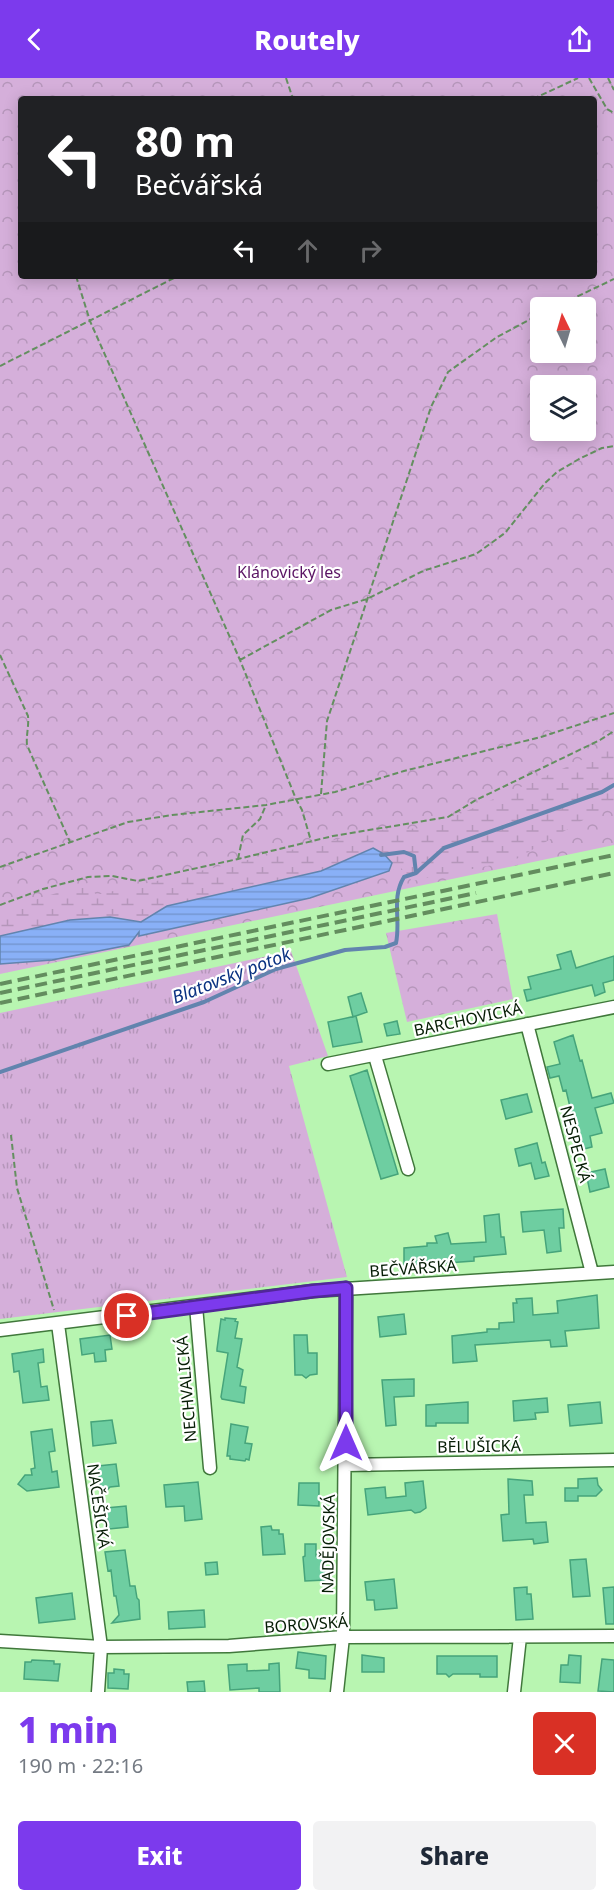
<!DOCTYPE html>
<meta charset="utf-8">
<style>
:root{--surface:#fff;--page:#f2f2f3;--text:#1f2937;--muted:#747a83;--accent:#7c3aed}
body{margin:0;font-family:"Noto Sans",sans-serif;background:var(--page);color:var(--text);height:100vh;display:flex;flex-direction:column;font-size:22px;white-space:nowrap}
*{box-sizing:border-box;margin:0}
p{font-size:20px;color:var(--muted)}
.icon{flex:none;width:33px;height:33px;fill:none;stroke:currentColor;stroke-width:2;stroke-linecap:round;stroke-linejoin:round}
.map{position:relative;height:1614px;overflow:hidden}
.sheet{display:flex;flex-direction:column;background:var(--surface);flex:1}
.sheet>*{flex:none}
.top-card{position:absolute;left:18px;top:18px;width:579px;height:183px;border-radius:6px;box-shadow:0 3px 15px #0003;background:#202124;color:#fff;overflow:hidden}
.needle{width:39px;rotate:355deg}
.fabs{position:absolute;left:530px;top:219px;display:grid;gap:12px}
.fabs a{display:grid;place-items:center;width:66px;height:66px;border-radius:6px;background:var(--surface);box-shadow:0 3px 15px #0003;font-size:30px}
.pin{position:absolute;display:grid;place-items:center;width:51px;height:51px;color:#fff;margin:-26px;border:3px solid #fff;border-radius:50%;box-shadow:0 2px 6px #0007}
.me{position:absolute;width:66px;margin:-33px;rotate:0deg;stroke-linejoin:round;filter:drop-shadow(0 0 4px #0008)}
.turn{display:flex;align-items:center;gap:21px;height:126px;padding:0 18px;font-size:27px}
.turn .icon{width:78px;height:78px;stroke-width:2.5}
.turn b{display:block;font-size:42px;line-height:51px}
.lanes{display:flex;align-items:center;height:57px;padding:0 18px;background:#0003;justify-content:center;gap:30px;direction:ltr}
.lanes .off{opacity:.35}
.round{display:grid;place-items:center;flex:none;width:63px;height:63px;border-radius:6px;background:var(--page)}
.overview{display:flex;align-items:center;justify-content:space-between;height:102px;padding:0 18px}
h1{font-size:36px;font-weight:800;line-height:45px;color:var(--accent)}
.action{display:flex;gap:12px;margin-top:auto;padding:12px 18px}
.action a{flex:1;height:69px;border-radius:6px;background:var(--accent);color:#fff;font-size:24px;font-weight:800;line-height:69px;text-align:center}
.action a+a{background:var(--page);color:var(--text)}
header{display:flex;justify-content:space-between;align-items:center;height:78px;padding:0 18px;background:var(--accent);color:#fff;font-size:27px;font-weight:800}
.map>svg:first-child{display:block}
</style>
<header><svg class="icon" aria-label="back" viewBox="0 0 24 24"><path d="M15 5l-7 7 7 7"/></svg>Routely<svg class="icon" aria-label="share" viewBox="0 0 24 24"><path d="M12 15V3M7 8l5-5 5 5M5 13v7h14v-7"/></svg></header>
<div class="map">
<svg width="614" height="1614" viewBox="0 0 614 1614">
<defs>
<pattern id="grass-tufts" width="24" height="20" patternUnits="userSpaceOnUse" patternTransform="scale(1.5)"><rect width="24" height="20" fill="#d5afda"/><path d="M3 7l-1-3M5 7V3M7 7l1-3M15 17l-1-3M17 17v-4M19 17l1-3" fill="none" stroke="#b596ba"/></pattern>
<pattern id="forest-crowns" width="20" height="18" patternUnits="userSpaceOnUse" patternTransform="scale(1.5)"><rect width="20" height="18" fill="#d5afda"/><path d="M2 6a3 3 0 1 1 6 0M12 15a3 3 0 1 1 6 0" fill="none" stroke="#b596ba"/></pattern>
<pattern id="wetland-marsh" width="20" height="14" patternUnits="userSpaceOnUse" patternTransform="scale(1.5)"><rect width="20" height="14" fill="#d5afda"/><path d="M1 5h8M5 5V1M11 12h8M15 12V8" fill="none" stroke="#b596ba"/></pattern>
<pattern id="water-rules" width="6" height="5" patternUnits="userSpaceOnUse" patternTransform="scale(1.5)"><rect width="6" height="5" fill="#89b0f7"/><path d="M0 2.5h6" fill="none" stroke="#7597d2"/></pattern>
</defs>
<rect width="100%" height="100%" fill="#b8f5b1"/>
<path fill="url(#grass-tufts)" d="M291 873 328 978 289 988 347 1199 0 1241V935Z"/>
<path fill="url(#forest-crowns)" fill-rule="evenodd" d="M0 0H614V767L0 896V886L52 882 110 839 0 858ZM21 21H594V198H21ZM540 230H585V274H540ZM540 308H585V352H540ZM389 793 310 820 140 858Z
M497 836 513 921 407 944 386 855Z"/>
<path fill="url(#wetland-marsh)" d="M614 662V724L513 783 412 803 401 790 389 793 391 785 373 771 321 793 167 828 141 844 110 839 70 842 0 858V833L88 805 96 817 377 752 428 750 580 683Z"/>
<path fill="url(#water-rules)" stroke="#6284ae" stroke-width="1.5" d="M373 770 384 776 392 785 389 793 310 820 139 858V854L129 867 52 882 0 886V858L70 842 110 839 141 844 167 828 321 793Z"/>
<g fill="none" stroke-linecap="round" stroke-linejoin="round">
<path stroke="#6284ae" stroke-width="4" d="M381 777 404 774 414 778 416 795
M0 994 204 924 276 891 345 872 385 869 396 865C401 842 391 820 404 799L416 795 444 770 602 714 614 707"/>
</g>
<path fill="#6ecea1" stroke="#46a47b" stroke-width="1.5" d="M571 873 576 890 614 878V902L603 905 605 914 595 918 592 907 527 923 524 912 531 911 528 899 561 891 557 877Z
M361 915 367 934 353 939 348 919Z
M356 938 362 964 333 969 328 944Z
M397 943 400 956 387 958 384 946Z
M573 957 580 983 582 982 592 1020 611 1015 614 1025 595 1030 602 1055 590 1058 592 1069 580 1072 566 1012 563 1013 559 998 550 1000 547 989 560 986 554 964Z
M367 992 398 1096 381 1101 350 998Z
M527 1016 532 1034 506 1041 501 1022Z
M537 1065 542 1085 545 1084 549 1098 535 1101 531 1085 519 1088 515 1071Z
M605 1091 609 1109 590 1114 586 1095Z
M563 1131 564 1150H559L561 1173 547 1175 544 1152 523 1154 521 1134Z
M499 1136 501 1159H504L506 1176 474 1179V1183L404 1188V1170L427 1168V1165H437L435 1158 448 1155 451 1166 486 1164 484 1138Z
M597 1217 599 1250 565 1253 567 1268 551 1269 550 1262 475 1267 477 1283 453 1285 452 1258 487 1254V1251H499V1245L514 1244 513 1225H517L516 1221 532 1220 533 1237 558 1235 557 1223Z
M404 1236 406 1256 380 1259 378 1239Z
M225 1240 236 1241 235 1243 238 1244 235 1260 242 1261 237 1289 243 1292 240 1308 246 1309 244 1325 222 1321 221 1319 228 1275 217 1273V1271L221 1241 225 1242Z
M110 1257 112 1271 105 1272 106 1283 95 1284 94 1275 82 1277 80 1261Z
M294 1257H307L308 1275H317V1296L310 1297 306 1300 302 1297H295Z
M43 1271 44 1284 38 1285 41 1309 47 1308 49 1322 23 1325 19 1293 14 1294 12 1276Z
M414 1301V1318L394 1319 396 1347 386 1348 382 1302Z
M547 1320 548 1334 535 1335 536 1341 514 1343 513 1323Z
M468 1324V1345H436V1348H426V1327Z
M600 1324 602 1345 570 1348 568 1327Z
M112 1342 116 1365 93 1368 91 1344Z
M231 1346 248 1349 245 1365 252 1366 249 1382 246 1381 245 1383 230 1381V1378H227Z
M52 1351 55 1373 49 1374 52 1394 57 1393 59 1409 27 1413 18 1406 25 1397H32L31 1391 35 1390 31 1354Z
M116 1386 119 1408 110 1409 107 1412 100 1408 98 1388Z
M597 1400 598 1407 602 1412 596 1418H578V1423H565V1410H578V1401Z
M508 1401 532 1403 533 1417H524L526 1445 546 1444 548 1464 534 1466 533 1461 503 1463 501 1437 509 1436Z
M423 1403 426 1430 420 1434 415 1435 411 1432 368 1437 365 1411 385 1409 386 1420 406 1418 405 1405Z
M198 1404 202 1441 185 1443 184 1428 166 1429 164 1407Z
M299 1405H319V1428L298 1427Z
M126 1428 128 1449 109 1451 106 1430Z
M271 1448 272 1452H279V1456H283L285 1476 263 1477 261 1449Z
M305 1466H316V1478L323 1477 326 1502 305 1503 303 1479 305 1478Z
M125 1472 130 1508H135L137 1520 139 1522 140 1541 112 1545 119 1537 116 1518H114L111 1492 108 1493 105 1474Z
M586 1481 590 1518 573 1519 570 1482Z
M217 1484 218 1496 206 1497 205 1485Z
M394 1501 397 1530 375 1532 374 1522H367L365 1504Z
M527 1509V1516H531L533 1541 516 1542 514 1510Z
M614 1509V1546H606L603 1510Z
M72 1515 75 1541 39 1545 36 1520Z
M204 1532 205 1549 169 1551 168 1534Z
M298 1574 326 1578 325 1601 309 1600V1592L296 1590Z
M362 1577 384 1580V1594H362Z
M569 1577 581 1578 580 1605 560 1604 561 1587H568Z
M437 1578H497V1599H480V1596H453L449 1599 446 1596H437Z
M602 1581 614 1582V1614L598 1613Z
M32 1582 54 1583V1586H60L58 1603 24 1601 25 1584H31Z
M279 1585 280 1614H259V1610L230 1612 228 1587 247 1586V1593L269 1592V1586Z
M114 1591 124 1592V1596H129L128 1611 108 1610V1595H114Z
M204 1603 205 1614H188L187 1604Z"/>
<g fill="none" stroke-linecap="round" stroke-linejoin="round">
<defs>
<path id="minor" d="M527 946 592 1195
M375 978 408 1091
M328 986 614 929
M196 1228 210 1390
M58 1246 101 1569 98 1614
M0 1252 313 1213 614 1194
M346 1387 614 1382
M0 1563 101 1569 229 1568 343 1559 614 1558
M337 1614 343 1559 346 1210
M514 1614 520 1559"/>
</defs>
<use href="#minor" stroke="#40783b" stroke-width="15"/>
<path stroke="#648f60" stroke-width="2" stroke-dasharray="6 3" stroke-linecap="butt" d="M286 0 293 21
M589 0 607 31 614 35
M608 0 614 12
M533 21 578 0
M76 198 90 243 240 582 296 721 302 732 311 763
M553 230 614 201
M0 288 178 198
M0 577 28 638C29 649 26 657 27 667L70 764
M240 582 331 532 367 521 423 493 476 476 505 455 545 405 557 394 579 381 602 370 614 368
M321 716 327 643 431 329 448 294 497 259 540 236
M238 781 243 757 260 741 266 727
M0 789 128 744 172 737 266 727 335 714 404 693 541 659 614 635
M0 827 43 811 88 799 112 798 138 803 238 781 333 758 448 739 476 722 600 662 614 653
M11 1057 17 1110 54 1232"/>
<use href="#minor" stroke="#fff" stroke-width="12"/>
<path stroke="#638d5e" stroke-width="4" stroke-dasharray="12 6" stroke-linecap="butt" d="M0 906 614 777
M0 915 476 815
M0 925 614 795"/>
</g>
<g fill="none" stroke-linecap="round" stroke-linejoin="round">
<defs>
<path id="route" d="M127 1238 313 1213 346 1210V1365"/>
</defs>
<use href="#route" stroke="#51269a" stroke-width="15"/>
<use href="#route" stroke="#7c3aed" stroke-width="10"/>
</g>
<g text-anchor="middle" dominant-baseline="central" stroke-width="4.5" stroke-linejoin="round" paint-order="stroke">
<g font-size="16" fill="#5a1464" stroke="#fff">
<text x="289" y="494">Klánovický les</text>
</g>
<g font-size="16" fill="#061d05" stroke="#fff">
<text transform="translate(468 941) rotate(-12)">BARCHOVICKÁ</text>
<text transform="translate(576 1066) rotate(75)">NESPECKÁ</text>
<text transform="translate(413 1190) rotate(-4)">BEČVÁŘSKÁ</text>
<text transform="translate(186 1311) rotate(-95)">NECHVALICKÁ</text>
<text transform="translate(479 1368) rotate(-1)">BĚLUŠICKÁ</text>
<text transform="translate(99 1428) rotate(82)">NAČEŠICKÁ</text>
<text transform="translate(328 1466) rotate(-89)">NADĚJOVSKÁ</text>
<text transform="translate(306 1546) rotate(-4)">BOROVSKÁ</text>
</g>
<g font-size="18" font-style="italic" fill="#093181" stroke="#fff">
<text transform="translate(231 897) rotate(-21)">Blatovský potok</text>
</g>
</g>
</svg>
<div class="fabs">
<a><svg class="needle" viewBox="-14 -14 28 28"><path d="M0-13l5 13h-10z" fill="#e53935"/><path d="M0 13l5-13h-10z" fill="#747a83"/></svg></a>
<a><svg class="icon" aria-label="layers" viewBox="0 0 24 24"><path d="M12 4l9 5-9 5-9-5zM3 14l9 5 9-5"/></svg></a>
</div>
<div class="pin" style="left:127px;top:1238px;background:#d93025"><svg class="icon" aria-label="arrive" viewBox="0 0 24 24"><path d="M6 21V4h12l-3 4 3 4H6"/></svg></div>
<svg class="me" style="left:346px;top:1365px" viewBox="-20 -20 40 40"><path d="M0-17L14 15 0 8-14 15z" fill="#7c3aed" stroke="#fff" stroke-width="4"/></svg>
<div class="top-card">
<div class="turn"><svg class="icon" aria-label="left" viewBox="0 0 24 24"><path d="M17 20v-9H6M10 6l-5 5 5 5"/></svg><div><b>80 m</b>Bečvářská</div></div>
<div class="lanes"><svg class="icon" aria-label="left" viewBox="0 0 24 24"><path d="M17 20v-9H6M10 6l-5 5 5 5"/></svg><svg class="icon off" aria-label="ahead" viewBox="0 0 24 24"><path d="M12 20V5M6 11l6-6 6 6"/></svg><svg class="icon off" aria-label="right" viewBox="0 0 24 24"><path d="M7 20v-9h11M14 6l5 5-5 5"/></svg></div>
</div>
</div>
<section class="sheet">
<div class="overview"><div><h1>1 min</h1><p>190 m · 22:16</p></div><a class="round" style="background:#d93025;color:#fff"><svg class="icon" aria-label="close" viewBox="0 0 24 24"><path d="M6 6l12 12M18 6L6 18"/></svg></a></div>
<div class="action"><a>Exit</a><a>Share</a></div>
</section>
